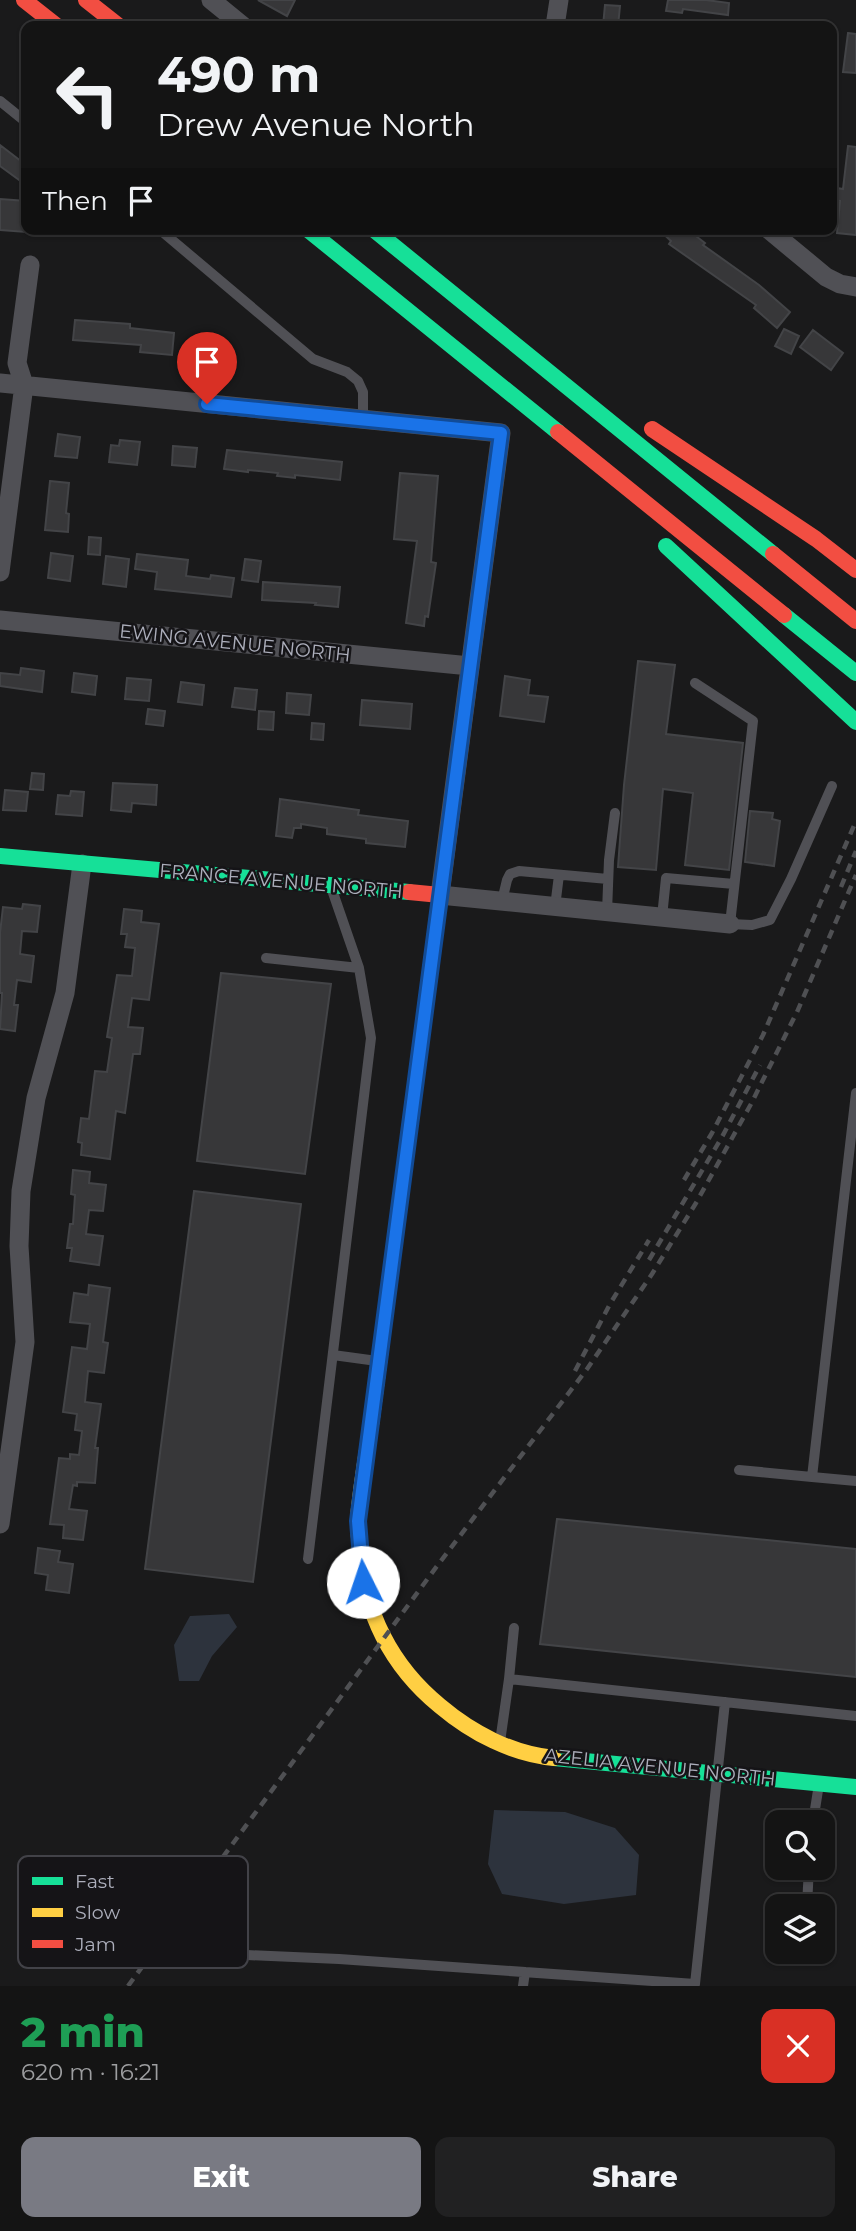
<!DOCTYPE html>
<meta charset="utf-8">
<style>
:root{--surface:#141414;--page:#212122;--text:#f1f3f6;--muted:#9d9ea0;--line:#333334;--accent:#797a83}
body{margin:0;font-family:Montserrat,sans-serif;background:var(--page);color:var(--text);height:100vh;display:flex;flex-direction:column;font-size:26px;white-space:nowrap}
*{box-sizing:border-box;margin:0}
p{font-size:23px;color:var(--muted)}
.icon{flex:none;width:38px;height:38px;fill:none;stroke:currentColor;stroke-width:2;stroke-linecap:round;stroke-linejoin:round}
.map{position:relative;height:1986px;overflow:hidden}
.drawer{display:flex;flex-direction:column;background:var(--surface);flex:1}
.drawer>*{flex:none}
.top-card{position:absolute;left:21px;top:21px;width:816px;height:214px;border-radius:14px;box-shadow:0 2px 5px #0004,0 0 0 2px var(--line);background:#141414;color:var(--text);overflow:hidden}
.tools{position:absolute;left:765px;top:1810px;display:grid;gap:14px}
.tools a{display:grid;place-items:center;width:70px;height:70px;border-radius:14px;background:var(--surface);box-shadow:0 2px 5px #0004,0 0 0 2px var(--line);font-size:35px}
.pin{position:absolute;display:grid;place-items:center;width:60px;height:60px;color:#fff;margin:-72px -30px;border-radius:50% 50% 50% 0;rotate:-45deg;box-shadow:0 0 7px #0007}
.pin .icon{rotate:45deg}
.me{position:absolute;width:77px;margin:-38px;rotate:356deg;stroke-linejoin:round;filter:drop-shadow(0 0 5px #0008)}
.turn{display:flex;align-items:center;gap:24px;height:147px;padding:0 21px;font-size:32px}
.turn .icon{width:91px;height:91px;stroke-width:2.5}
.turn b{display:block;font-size:49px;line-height:60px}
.then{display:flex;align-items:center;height:66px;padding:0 21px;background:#0003;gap:14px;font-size:26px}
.round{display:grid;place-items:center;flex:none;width:74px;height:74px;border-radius:14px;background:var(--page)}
.head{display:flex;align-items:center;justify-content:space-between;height:119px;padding:0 21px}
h1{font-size:42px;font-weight:800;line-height:52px;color:#1e9e55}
.cta{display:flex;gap:14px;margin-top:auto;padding:14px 21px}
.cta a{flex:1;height:80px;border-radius:14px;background:var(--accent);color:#fff;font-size:28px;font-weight:800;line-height:80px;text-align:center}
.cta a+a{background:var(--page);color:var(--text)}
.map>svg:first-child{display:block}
</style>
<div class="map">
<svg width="856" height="1986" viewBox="0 0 856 1986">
<rect width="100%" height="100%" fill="#1a1a1b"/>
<path fill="#2d333d" d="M229 1614 237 1627 212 1656 199 1681H179L174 1645 190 1616Z
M494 1810 565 1812 615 1828 639 1855 636 1895 564 1904 502 1894 488 1864Z"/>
<path fill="#373739" stroke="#434447" stroke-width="2" d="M258 0H295L287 16Z
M668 0H706L729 3 728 15 683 9 682 13 666 11Z
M605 5 620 6 618 26H603Z
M848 33 856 34V73L843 72Z
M0 145 26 165V185L0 166Z
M848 146 856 147V235L837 233 840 201 831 200V187L843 189Z
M0 199 26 201V232L0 230Z
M658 229H687L705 243 703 245 759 285 790 312 777 328 754 308 756 305 669 244 671 241Z
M75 320 130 324V328L174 333 172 355 140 352 141 345 73 340Z
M784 329 799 336 791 354 775 346Z
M813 330 843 353 831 370 800 347Z
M58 434 80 437 77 458 55 456Z
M120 440 140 442 137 465 109 462 111 445 119 446Z
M173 446 197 448 195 467 172 465Z
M227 450 342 462 340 480 295 475V478L277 476 278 473 248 470V472L224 469Z
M400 473 438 476 431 562 436 563 428 617 425 616 424 626 406 623 417 541 394 539Z
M50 481 69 483 66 513 69 514 68 532 45 530Z
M89 537 101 538 100 555 88 554Z
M51 553 73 556 70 581 48 578Z
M137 554 188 560 186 576 210 579 211 575 234 578 231 597 155 589 157 572 135 569Z
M106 556 129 559 126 587 103 584Z
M245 559 261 561 258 582 242 580Z
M263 582 340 587 338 607 315 605 316 603 262 600Z
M638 661 675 665 666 734 743 743 729 870 685 865 693 793 663 789 656 870 618 867 624 785Z
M21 668 44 671 42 692 0 686V673L20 675Z
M74 673 97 676 95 695 72 692Z
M505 676 530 680 528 695 548 697 544 722 500 716Z
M127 678 151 680 149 701 125 699Z
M181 682 204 685 202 705 178 702Z
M235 688 257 690 255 710 232 707Z
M287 693 311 695 309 715 286 713Z
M362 700 412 704 410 729 360 725Z
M148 709 165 711 163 726 146 724Z
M259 711 274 712 273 730 258 729Z
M312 723 324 724 323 740 311 739Z
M32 773 44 774 43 790 30 789Z
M113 783 157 785 156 805 132 803 131 812 111 810Z
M5 790 28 792 26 811 3 810Z
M71 791 84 792 82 816 56 814 58 795 70 796Z
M280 799 359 810 358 815 408 821 405 847 366 843V839L327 834V828L301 824V828H294L292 838 276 836Z
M750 811 773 813 772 819 780 821 774 866 745 862Z
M23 904 40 906 37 932 22 931 20 954 34 956 31 982 17 980 14 1005H18L15 1031 0 1029 2 993H0V933L3 907 22 909Z
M124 909 142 911 141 922 159 924 149 1000 132 998 128 1027 143 1028 140 1054H133L125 1113 116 1111 110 1159 81 1155 82 1143 78 1142 81 1118 89 1119 95 1071 107 1072 112 1038 107 1037 117 975 132 976 135 948 125 947 127 934H121Z
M221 973 331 984 305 1174 197 1161Z
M73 1170 90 1172 89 1183 106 1185 103 1211 89 1210 86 1234 103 1236 99 1265 70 1261 72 1248H67L70 1224H73L75 1195 71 1194Z
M194 1191 301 1204 253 1582 145 1569Z
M89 1285 110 1288 103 1342 108 1343 104 1373 88 1371 85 1402 101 1404 95 1448H98L95 1483 77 1482V1486L73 1485 69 1509 87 1511 83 1540 63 1538 64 1525 50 1524 59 1458 70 1459V1454L79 1455 82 1431 75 1430 77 1414 63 1412 72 1347 87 1349 90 1324 70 1322 74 1293 88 1295Z
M557 1519 856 1549V1677L540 1644Z
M38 1548 60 1551 58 1562 73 1564 69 1593 46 1590 48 1575 35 1573Z"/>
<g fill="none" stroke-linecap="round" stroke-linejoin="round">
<path stroke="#505055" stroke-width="10" d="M0 101 26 122
M159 229 313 359 347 372 358 381 363 392V419
M695 683 753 721 730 924 752 925 770 920 791 879 832 786
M502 901 507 880 510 874 519 871 608 879
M555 907 559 875
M607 912 609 860 615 813
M662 917 666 878 734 884
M266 958 359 968
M856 1093 812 1477 856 1481
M333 1355 377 1361
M739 1470 812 1477
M308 1559 371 1038 359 968 331 887
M509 1679 514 1628
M500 1742 509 1679 856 1716
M813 1822 819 1784
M807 1906 809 1867
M247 1955 339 1959 695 1984 725 1702
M523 1986 525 1972"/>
<path stroke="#505055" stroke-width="19" d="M211 0 243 26
M555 26 559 0
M768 229 826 277 840 284 856 287
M0 383 501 433 440 895 730 924
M0 572 24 385 17 363 30 265
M0 620 470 666
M0 1524 25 1342 19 1246 21 1191 36 1098 65 993 82 864"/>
<path stroke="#16e098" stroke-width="16" d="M307 229 558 432
M373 229 773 554
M666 546 856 722
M784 615 856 673
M0 856 409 892
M554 1758 856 1787"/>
<path stroke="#ffcf43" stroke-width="16" d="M393 1254C386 1309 379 1363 372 1418 367 1451 361 1484 358 1518 358 1528 359 1539 360 1550 364 1612 391 1666 440 1706 472 1733 512 1754 554 1758"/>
<path stroke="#f24e42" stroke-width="16" d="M24 0 57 26
M86 0 119 26
M652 429 816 539 856 570
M558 432 784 615
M773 554 856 621
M393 1254 440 895 409 892"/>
<path stroke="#4f5053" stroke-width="4.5" stroke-dasharray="9 7" stroke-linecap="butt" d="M841 887 856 851
M684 1180 712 1133 763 1035 856 821
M649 1260 722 1137 760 1065
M575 1371 610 1304 649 1240
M128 1986 437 1566 587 1369 652 1274 696 1203 751 1104 797 1012 856 875"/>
</g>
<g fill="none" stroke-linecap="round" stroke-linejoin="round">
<defs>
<path id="route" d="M207 404 501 433 358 1521 363 1582"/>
</defs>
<use href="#route" stroke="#114b97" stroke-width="18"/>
<use href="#route" stroke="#1a73e8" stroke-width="12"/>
</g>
<g text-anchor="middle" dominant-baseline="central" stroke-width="5" stroke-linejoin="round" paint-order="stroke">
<g font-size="19" fill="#acaebb" stroke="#151417">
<text transform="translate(235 643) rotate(6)">EWING AVENUE NORTH</text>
<text transform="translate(281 881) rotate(5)">FRANCE AVENUE NORTH</text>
<text transform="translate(660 1767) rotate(6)">AZELIA AVENUE NORTH</text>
</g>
</g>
<rect x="18" y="1856" width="230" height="112" rx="10" fill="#151417" stroke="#424248" stroke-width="2"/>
<rect x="32" y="1877" width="31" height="8" fill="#16e098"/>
<rect x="32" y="1908" width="31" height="9" fill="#ffcf43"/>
<rect x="32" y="1940" width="31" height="8" fill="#f24e42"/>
<g font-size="19" fill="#acaebb">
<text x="75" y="1888">Fast</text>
<text x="75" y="1919">Slow</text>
<text x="75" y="1951">Jam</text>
</g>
</svg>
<div class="tools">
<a><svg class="icon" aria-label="search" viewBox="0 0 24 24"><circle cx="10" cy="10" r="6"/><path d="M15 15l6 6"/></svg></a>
<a><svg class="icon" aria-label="layers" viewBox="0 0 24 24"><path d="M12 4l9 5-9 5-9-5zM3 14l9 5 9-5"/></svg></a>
</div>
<div class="pin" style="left:207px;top:404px;background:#d93025"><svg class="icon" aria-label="arrive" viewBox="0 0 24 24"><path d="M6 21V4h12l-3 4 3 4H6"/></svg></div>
<svg class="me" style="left:363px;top:1582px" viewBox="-20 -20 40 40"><circle r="19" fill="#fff"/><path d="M0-13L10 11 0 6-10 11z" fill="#1a73e8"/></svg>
<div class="top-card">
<div class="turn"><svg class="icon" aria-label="left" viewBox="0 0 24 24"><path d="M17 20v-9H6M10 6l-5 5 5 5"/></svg><div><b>490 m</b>Drew Avenue North</div></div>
<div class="then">Then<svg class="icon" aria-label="arrive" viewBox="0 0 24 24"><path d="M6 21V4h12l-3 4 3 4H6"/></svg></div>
</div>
</div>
<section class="drawer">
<div class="head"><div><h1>2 min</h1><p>620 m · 16:21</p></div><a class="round" style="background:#d93025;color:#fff"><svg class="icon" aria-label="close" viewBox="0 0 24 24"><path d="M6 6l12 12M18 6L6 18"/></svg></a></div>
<div class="cta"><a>Exit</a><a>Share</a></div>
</section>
